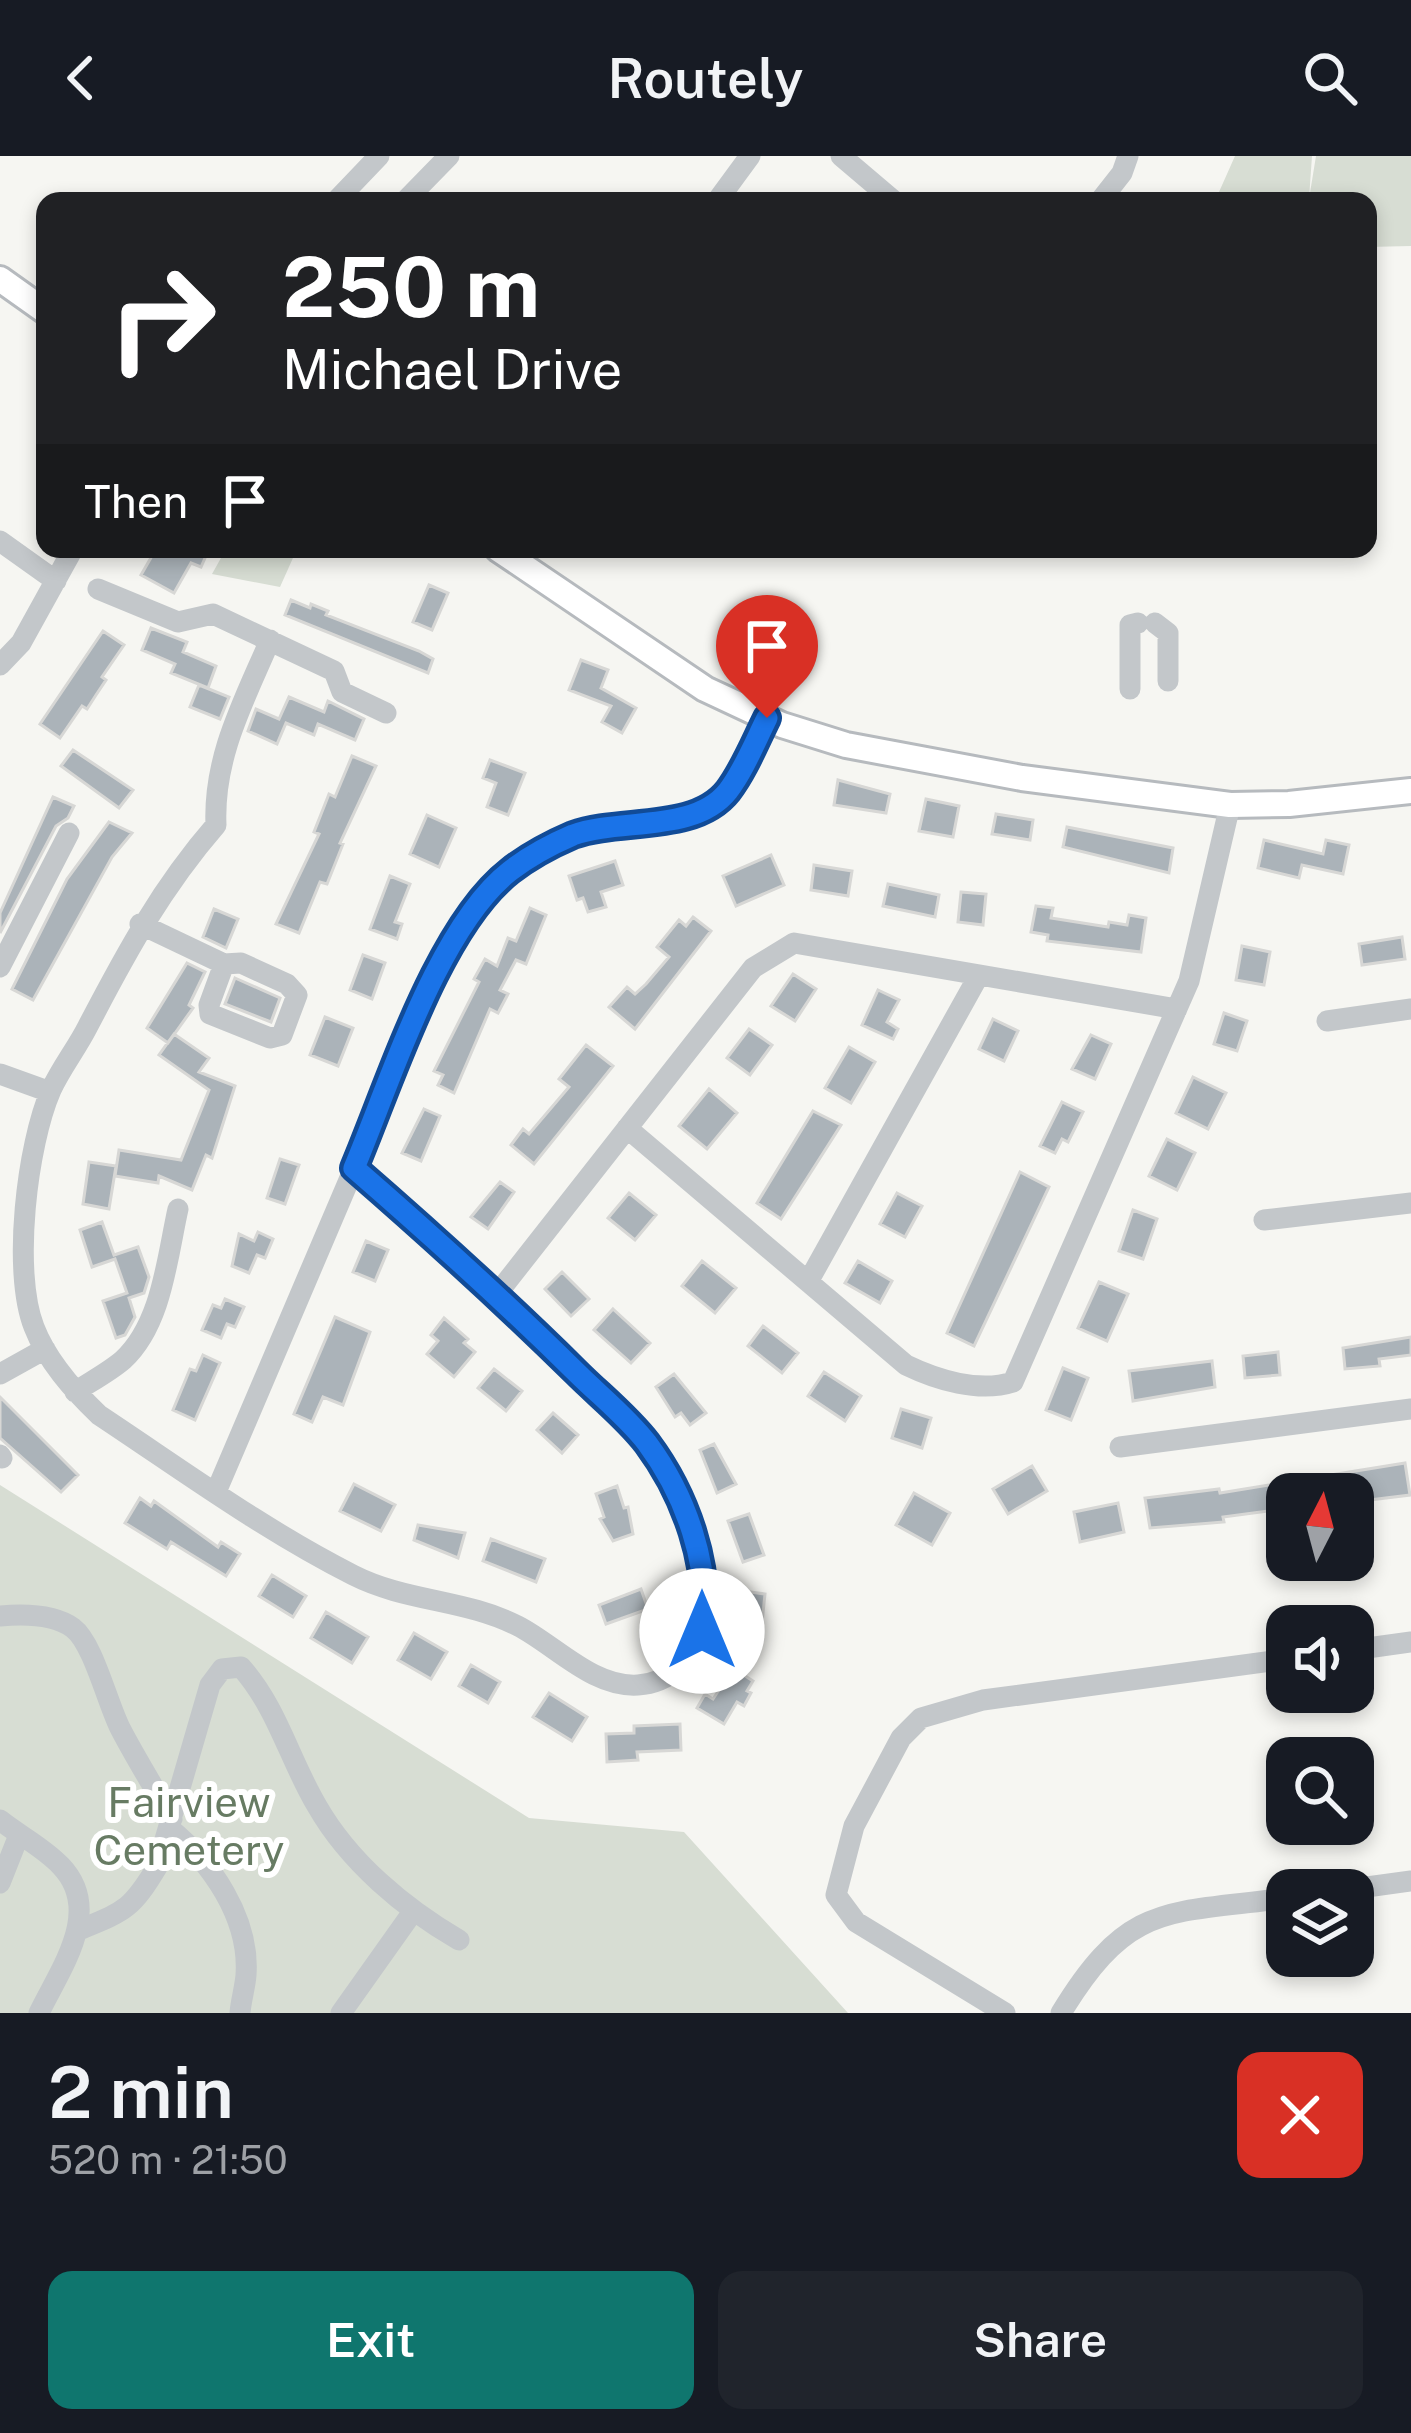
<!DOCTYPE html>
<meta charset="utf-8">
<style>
:root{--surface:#171b24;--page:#20242c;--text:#f1f3f6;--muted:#9ea1a6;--accent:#0f766e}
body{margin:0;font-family:"Public Sans",sans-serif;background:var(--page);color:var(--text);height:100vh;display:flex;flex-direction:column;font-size:45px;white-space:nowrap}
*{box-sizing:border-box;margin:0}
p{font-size:39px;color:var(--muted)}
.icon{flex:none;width:66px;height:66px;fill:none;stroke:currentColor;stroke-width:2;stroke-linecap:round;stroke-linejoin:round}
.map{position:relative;height:1857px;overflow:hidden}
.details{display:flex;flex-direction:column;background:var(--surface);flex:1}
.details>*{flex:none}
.banner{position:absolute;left:36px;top:36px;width:1341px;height:366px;border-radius:24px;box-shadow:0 6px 18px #0003;background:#202124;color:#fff;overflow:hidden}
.needle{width:78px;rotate:6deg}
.controls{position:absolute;left:1266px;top:1317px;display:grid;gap:24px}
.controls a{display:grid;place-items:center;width:108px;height:108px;border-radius:24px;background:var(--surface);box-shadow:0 6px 18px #0003;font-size:60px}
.pin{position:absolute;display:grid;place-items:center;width:102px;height:102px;color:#fff;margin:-123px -51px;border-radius:50% 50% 50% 0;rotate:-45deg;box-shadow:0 0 12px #0007}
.pin .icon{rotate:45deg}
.me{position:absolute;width:132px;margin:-66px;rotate:0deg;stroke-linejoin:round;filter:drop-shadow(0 0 9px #0008)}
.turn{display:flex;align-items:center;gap:42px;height:252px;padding:0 48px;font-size:54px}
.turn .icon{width:156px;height:156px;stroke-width:2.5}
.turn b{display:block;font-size:84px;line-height:102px}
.then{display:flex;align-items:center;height:114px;padding:0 48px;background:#0003;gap:24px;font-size:45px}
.round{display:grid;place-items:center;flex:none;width:126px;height:126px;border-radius:24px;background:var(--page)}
.summary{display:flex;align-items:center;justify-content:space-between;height:204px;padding:0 48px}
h1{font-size:72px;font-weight:600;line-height:90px}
.action{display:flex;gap:24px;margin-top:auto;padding:24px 48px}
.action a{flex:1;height:138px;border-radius:24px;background:var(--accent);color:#fff;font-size:48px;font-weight:600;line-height:138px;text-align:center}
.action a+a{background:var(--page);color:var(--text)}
header{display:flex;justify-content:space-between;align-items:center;height:156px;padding:0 48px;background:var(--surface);font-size:54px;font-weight:600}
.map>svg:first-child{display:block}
</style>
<header><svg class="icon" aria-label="back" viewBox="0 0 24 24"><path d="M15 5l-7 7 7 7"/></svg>Routely<svg class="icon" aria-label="search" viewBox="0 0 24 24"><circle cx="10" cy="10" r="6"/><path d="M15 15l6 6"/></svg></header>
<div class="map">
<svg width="1411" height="1857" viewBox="0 0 1411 1857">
<rect width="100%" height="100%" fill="#f6f6f2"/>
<path fill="#d7ddd3" d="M1235 0H1312L1309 43 1316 0H1411V90L1368 91V45H1215Z
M226 393H297L280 431 212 418Z
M0 1329 529 1662 684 1676 848 1857H0Z"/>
<path fill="#abb3b9" stroke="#d7d7d5" stroke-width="3" d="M156 393H209L201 411 191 407 174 437 141 419Z
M429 429 448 437 432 474 413 466Z
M291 444 310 452 311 448 328 455 326 459 419 495 433 503 428 517 285 459Z
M151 472 187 486 183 496 216 510 208 532 171 517 175 508 142 494Z
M103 475 124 489 102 521 106 524 96 539 87 553 82 550 60 582 40 568Z
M581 504 608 514 601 532 636 552 622 577 602 566 611 550 569 534Z
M199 529 229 541 220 563 190 551Z
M289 541 324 556 328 545 364 563 355 584 318 568 314 579 286 567 277 588 248 575 256 553 279 563Z
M73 594 133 634 119 652 61 610Z
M352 600 376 610 340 687 343 688 327 728 320 726 299 777 276 768 319 678 314 676 329 638 335 641Z
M490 604 525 617 508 659 487 651 496 627 483 622Z
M838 624 890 638 886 657 834 649Z
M53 641 74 650 68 662 56 670 0 777V757Z
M926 643 959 650 953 681 919 675Z
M996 658 1033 664 1030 684 992 678Z
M427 659 456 672 439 711 410 698Z
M109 666 132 677 112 701 33 844 12 833 67 723Z
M1067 671 1173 692 1169 717 1063 691Z
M1264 684 1323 698 1326 684 1349 689 1343 718 1302 709 1299 722 1258 712Z
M771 699 784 729 736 750 723 720Z
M615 705 623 729 601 736 606 751 588 756 583 742 577 744 569 720Z
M814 709 852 715 848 740 811 734Z
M390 720 410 728 395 766 402 768 397 783 370 773Z
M888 728 939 739 935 761 883 750Z
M961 736 986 738 983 769 958 766Z
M1036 750 1053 752 1051 762 1108 771 1109 766 1127 769 1129 759 1146 762 1141 796 1047 785 1048 779 1031 776Z
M530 752 546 759 526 808 516 804 500 834 508 838 498 857 490 853 454 937 438 929 443 919 434 915 479 826 474 823 485 803 497 810 508 782 516 785Z
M214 753 238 763 226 792 203 781Z
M693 761 711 775 635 873 609 851 627 831 635 838 646 828 669 801 657 791 679 764 686 770Z
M1402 781 1405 803 1362 809 1359 788Z
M1242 790 1270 796 1264 829 1236 824Z
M363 799 385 807 372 843 350 834Z
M187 807 205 816 189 849 193 852 168 887 147 872Z
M793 818 816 833 795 865 771 850Z
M235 822 280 842 271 866 225 848Z
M878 834 899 844 887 866 898 873 893 883 862 869Z
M1224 857 1247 865 1237 895 1214 888Z
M325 861 353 872 338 910 310 899Z
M993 863 1018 875 1004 905 979 893Z
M749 873 772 889 750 919 727 902Z
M174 878 209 902 199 916 235 930 212 1002 206 999 192 1034 159 1020 158 1027 115 1020 119 994 181 1004 209 934 159 899Z
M1091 879 1111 888 1095 923 1072 913Z
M586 889 613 910 534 1008 511 989 523 973 529 978 569 931 559 923Z
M849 891 875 906 851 947 825 932Z
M1193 921 1226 937 1208 973 1176 957Z
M709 933 737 957 707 993 679 970Z
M1062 946 1083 956 1068 986 1062 983 1055 997 1040 990Z
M424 953 440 960 421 1005 402 997Z
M813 955 841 969 781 1063 757 1047Z
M1167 983 1195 997 1177 1034 1149 1020Z
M280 1003 299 1009 285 1048 267 1042Z
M89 1006 116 1010 109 1053 83 1048Z
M1020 1016 1049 1031 974 1190 947 1177Z
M500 1026 514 1036 488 1073 471 1061Z
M629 1037 656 1059 635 1084 608 1062Z
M897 1037 922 1050 905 1081 880 1068Z
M1133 1054 1157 1063 1143 1103 1119 1095Z
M102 1066 114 1099 138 1091 149 1121 144 1137 129 1142 135 1161 125 1179 116 1182 103 1145 127 1137 115 1103 92 1111 80 1074Z
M258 1076 273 1083 265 1102 257 1099 249 1117 232 1110 239 1078 254 1085Z
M366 1085 388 1094 375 1125 353 1116Z
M702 1105 736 1132 715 1157 682 1130Z
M858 1105 892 1125 880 1147 845 1127Z
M562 1116 589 1143 571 1160 545 1133Z
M1099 1126 1128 1138 1107 1185 1078 1172Z
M225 1143 244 1151 235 1171 227 1168 221 1182 202 1174 213 1149 221 1152Z
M613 1153 650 1187 631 1207 594 1174Z
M335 1161 370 1176 343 1249 323 1241 312 1266 294 1258Z
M444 1162 468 1183 464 1187 475 1196 454 1221 427 1198 438 1185 431 1179Z
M763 1170 798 1197 782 1217 748 1190Z
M1411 1181V1199L1379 1203 1380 1210 1345 1213 1343 1192Z
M1278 1196 1280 1219 1245 1222 1243 1200Z
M203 1199 220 1207 195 1264 173 1254 190 1213 196 1215Z
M1212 1205 1215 1231 1133 1245 1129 1215Z
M1063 1212 1088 1222 1071 1264 1046 1254Z
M494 1213 522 1235 506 1255 478 1232Z
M824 1216 861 1240 845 1265 808 1240Z
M674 1218 706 1257 690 1269 681 1257 675 1261 656 1231Z
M0 1241 78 1319 61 1336 0 1282Z
M901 1253 931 1262 922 1292 892 1282Z
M553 1257 578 1279 562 1297 537 1274Z
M714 1288 736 1328 717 1337 700 1294Z
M1405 1307 1410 1339 1353 1346V1338H1272L1275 1354 1223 1361 1224 1366 1150 1372 1145 1342 1219 1333 1220 1337Z
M1032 1310 1047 1335 1008 1358 993 1333Z
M354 1328 395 1349 381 1375 340 1355Z
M617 1330 624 1352 628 1351 633 1378 613 1385 600 1363 604 1361 596 1338Z
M914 1337 950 1357 932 1389 896 1369Z
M140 1342 151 1350 154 1345 218 1391 221 1386 240 1398 226 1420 171 1386 167 1393 125 1367Z
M1118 1347 1124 1376 1080 1386 1074 1356Z
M749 1358 764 1399 743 1406 728 1365Z
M418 1369 465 1377 458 1402 414 1384Z
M491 1383 545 1403 536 1426 483 1405Z
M272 1419 306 1440 293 1461 259 1440Z
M641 1433 648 1453 606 1468 599 1449Z
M743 1435 765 1438 760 1486 738 1483Z
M326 1456 368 1481 352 1507 311 1482Z
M414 1477 447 1496 431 1523 398 1504Z
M471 1509 500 1526 488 1547 459 1530Z
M739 1516 753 1525 747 1535 751 1537 744 1550 737 1546 724 1568 697 1552 705 1538 713 1543 727 1522 733 1526Z
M549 1537 587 1561 572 1585 533 1561Z
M680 1568 681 1594 637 1596 638 1604 607 1606 606 1578 634 1577V1570Z"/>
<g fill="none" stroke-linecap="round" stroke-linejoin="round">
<defs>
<path id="major" d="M0 123 45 155
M498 393 705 533 782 569 846 589 1022 622 1230 649 1289 648 1411 635"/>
</defs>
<use href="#major" stroke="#b6babe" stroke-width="30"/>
<path stroke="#c3c7ca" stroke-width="21" d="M841 0 894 45
M336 45 379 0
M405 45 449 0
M717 45 750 0
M1100 45 1122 17 1128 0
M0 385 56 425
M98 433 178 466 213 458 334 515 342 536 386 557
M1155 467 1168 477V525
M270 484C244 545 213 601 216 669 162 731 126 797 88 870 77 892 61 912 51 934 27 989 12 1115 34 1171 47 1205 73 1234 99 1259 182 1314 264 1374 353 1419 406 1446 465 1443 518 1470 555 1489 593 1532 638 1529 669 1527 696 1503 703 1473 717 1413 682 1333 646 1286 626 1260 598 1238 575 1215 504 1144 429 1078 354 1012
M0 509 21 487 73 393
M1130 533V469L1138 467
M140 768 224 808 241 807 287 828 297 839 282 879 270 882 210 858 209 849 224 808
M0 811 69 677
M1327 865 1411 853
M0 918 50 936
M627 972 906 1209C937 1224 979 1237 1013 1226L1189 825 1230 649
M1264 1064 1411 1047
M808 1126 979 819
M497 1138 753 812 794 787 1177 853
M0 1218 45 1193
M75 1236C90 1226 109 1216 123 1204 162 1168 167 1102 178 1053
M1120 1291 1411 1253
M0 1299 2 1302
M216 1336 448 792C482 743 519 697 578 678 623 663 695 675 727 636 744 616 755 585 767 562
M0 1460C23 1458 54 1458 73 1472 93 1487 107 1546 120 1572 136 1603 155 1633 172 1663
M1353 1494 1411 1486
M0 1664C20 1680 43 1691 61 1710 104 1755 60 1813 39 1857
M169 1672C211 1706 250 1762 246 1819 245 1832 241 1844 240 1857
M0 1727 19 1679
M1345 1734 1411 1725
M79 1774C125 1755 131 1754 157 1711L210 1529 222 1513 241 1511C278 1553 289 1603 317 1650 349 1706 404 1752 459 1784
M341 1857 412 1757
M1005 1857 856 1766 836 1739 854 1670 901 1582 921 1562 983 1544 1287 1503
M1061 1857C1129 1745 1167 1758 1287 1742"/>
<use href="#major" stroke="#fff" stroke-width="24"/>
</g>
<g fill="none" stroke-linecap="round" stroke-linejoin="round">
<defs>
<path id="route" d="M702 1475C712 1411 685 1338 647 1287 627 1261 599 1239 576 1216 504 1145 430 1078 354 1012 390 927 438 771 510 715 528 701 552 688 573 679 620 662 695 677 728 635 744 614 755 586 767 562"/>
</defs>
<use href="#route" stroke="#114b97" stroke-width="30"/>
<use href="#route" stroke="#1a73e8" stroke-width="21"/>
</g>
<g text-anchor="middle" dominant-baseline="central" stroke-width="12" stroke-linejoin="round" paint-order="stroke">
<g font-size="42" fill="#677b63" stroke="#fff">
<text x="189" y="1645">Fairview<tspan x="189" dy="48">Cemetery</tspan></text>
</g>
</g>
</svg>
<div class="controls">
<a><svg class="needle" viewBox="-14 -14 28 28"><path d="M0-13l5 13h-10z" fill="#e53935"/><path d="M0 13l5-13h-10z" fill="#9ea1a6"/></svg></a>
<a><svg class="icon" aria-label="sound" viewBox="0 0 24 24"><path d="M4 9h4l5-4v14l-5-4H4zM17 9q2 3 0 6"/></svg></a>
<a><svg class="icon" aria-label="search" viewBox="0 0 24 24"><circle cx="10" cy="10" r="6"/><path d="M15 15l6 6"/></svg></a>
<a><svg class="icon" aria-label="layers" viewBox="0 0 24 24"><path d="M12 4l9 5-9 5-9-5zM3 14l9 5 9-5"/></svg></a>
</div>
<div class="pin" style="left:767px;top:562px;background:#d93025"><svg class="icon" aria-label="arrive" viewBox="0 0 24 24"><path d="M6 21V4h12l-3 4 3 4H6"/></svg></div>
<svg class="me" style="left:702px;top:1475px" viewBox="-20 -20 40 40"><circle r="19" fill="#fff"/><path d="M0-13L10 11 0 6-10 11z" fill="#1a73e8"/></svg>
<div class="banner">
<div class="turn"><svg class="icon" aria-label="right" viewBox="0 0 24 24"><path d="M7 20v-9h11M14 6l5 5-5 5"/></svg><div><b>250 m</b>Michael Drive</div></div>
<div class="then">Then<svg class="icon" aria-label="arrive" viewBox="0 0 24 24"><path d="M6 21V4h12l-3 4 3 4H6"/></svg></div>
</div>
</div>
<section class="details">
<div class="summary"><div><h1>2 min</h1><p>520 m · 21:50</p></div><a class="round" style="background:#d93025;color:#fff"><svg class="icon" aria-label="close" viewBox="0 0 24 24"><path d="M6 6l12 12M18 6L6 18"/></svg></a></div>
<div class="action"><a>Exit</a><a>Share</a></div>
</section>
